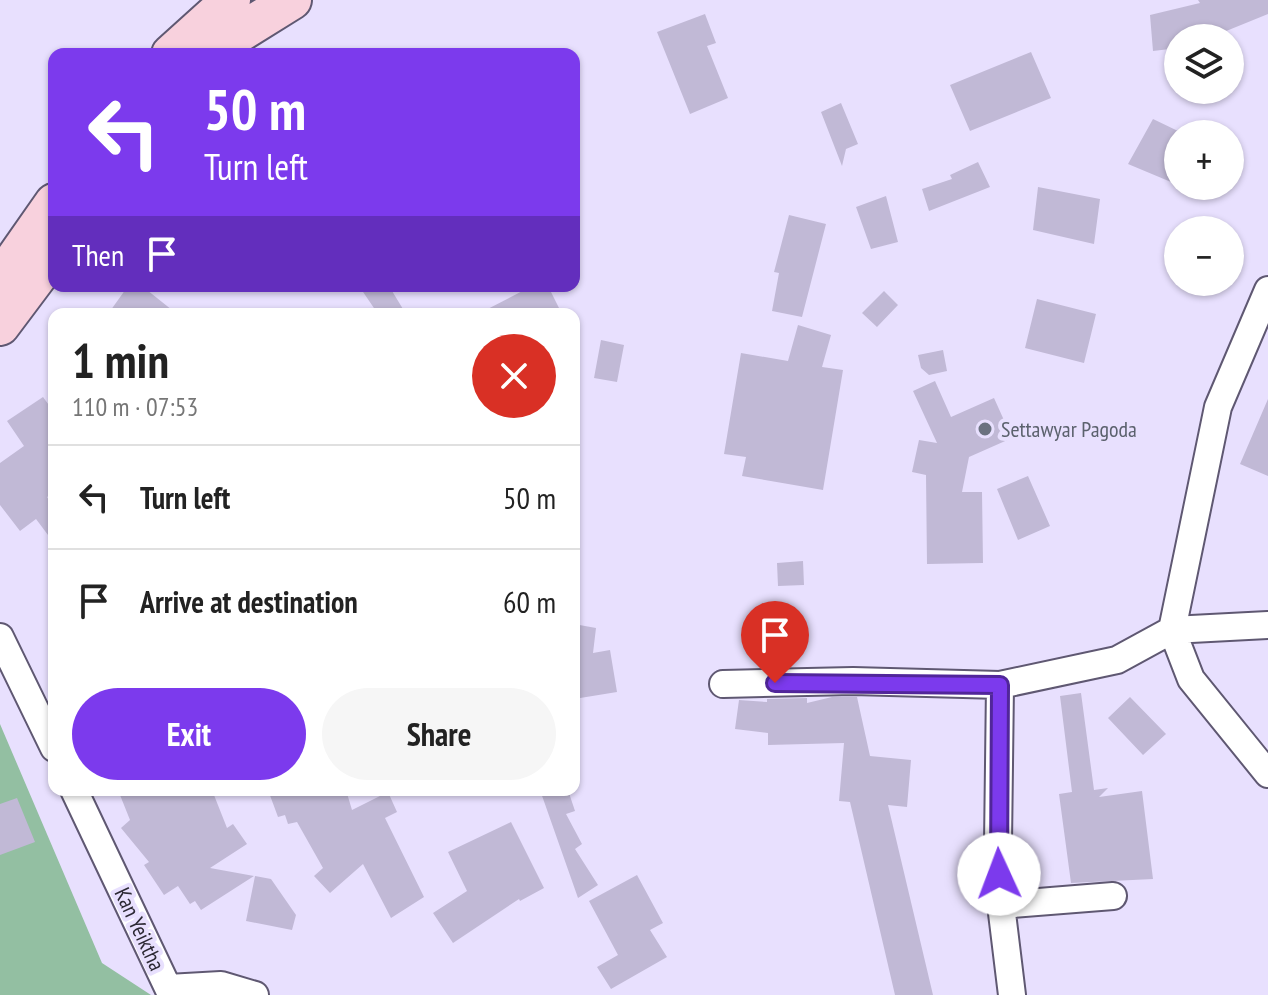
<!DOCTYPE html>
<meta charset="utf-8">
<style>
:root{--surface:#fff;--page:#f6f6f6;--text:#222;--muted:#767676;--line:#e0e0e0;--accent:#7c3aed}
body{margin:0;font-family:"PT Sans Narrow",sans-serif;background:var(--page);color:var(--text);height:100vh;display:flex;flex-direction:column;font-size:30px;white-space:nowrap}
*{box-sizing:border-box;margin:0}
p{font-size:26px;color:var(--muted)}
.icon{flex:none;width:44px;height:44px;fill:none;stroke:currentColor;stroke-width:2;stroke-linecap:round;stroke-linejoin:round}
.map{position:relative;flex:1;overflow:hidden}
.sheet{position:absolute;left:48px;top:308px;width:532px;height:488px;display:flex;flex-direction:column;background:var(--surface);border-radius:16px;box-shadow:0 2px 6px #0004}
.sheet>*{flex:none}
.hud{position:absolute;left:48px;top:48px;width:532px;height:244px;border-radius:16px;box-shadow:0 2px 6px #0004;background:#7c3aed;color:#fff;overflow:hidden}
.tools{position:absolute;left:1164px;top:24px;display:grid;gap:16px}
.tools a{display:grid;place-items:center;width:80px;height:80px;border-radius:50%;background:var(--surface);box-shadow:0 2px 6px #0004;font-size:40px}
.pin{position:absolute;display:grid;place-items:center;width:68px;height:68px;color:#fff;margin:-82px -34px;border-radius:50% 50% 50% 0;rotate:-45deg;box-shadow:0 0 8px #0007}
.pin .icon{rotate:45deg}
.me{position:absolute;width:88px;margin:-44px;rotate:358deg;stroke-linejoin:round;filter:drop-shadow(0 0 6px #0008)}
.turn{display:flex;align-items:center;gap:28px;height:168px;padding:0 24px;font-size:36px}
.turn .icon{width:104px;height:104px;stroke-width:2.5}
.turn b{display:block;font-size:56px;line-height:68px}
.then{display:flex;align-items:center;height:76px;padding:0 24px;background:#0003;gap:16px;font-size:30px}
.round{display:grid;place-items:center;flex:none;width:84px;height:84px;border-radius:42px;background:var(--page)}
.summary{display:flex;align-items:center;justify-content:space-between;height:136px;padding:0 24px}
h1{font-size:48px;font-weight:700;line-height:60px}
.action{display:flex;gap:16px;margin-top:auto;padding:16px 24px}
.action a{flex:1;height:92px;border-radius:48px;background:var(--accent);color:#fff;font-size:32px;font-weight:700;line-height:92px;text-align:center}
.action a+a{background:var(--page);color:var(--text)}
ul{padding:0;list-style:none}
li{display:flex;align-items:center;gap:24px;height:104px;padding:0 24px;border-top:2px solid var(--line)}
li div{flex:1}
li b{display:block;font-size:30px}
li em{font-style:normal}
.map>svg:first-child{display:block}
</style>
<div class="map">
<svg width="1268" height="995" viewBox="0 0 1268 995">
<rect width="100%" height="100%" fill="#e8e0fe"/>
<path fill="#93bfa2" d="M0 724 102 963 151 995H0Z"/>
<path fill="#c1b9d6" d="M1198 0H1268V14L1209 38H1178V48L1153 51 1150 15 1200 3Z
M705 14 716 43 707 46 728 98 690 114 657 32Z
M1031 52 1051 98 970 131 950 85Z
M841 103 858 144 846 149 842 166 821 112Z
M1153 119 1178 131V164L1171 182 1128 164Z
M978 162 990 187 929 211 922 189 952 179 950 175Z
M1038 187 1100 199 1094 244 1033 230Z
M886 196 898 242 871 249 856 207Z
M789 215 826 224 802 317 772 311 779 273 774 272Z
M128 286H142L177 314H108Z
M359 286H389L406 314H378Z
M532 286H548L562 314H478Z
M884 291 898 305 877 327 862 313Z
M1037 299 1096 314 1084 363 1025 348Z
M798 325 831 335 822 367 843 370 823 490 742 476 746 457 724 454 741 353 788 361Z
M601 340 624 345 617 382 594 378Z
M943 350 947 371 929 375 921 368 918 355Z
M935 381 951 417 994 398 1012 438 969 457 962 492H982L983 563 927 564 926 475 912 472 919 440 937 443 913 391Z
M43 397 54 412V492L47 497 54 508V543L36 519 20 531 0 505V463L24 446 7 421Z
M1268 399V476L1240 464Z
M1028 476 1050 526 1018 540 997 489Z
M803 561 804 585 778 586 777 563Z
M574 624 596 628 593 653 610 650 617 692 574 699Z
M1081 693 1094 790 1108 788 1099 797 1142 791 1153 879 1071 883 1059 794 1072 792 1060 696Z
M832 697H857L870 756 911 760 907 807 888 805 933 995H895L850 802 839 801 844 743 768 745V733L735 729 739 700 767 702V699L807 698V703Z
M1130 697 1166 734 1143 755 1108 718Z
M118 790H212L227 828 233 824 247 844 210 868 254 876 201 910 195 901 190 904 178 886 164 895 144 865 149 862 121 828 130 820Z
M268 790H346L352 810 388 792 397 812 385 818 424 897 391 918 363 864 330 893 314 876 323 868 297 822 288 824 285 815 278 817Z
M540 790H568L575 811 566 814 582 844 575 849 598 885 578 898Z
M17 798 35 842 0 855V804Z
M511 822 544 888 520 901 519 899 453 943 433 913 467 891 448 852Z
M637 875 663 923 650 930 667 957 611 989 597 967 618 955 589 901Z
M255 876 271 879 296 915 292 930 246 921Z"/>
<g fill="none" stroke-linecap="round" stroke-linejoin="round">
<defs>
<path id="minor" d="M1268 290 1218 407 1172 630 1191 679 1268 774
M0 637 54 748
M723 684 853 681 1000 685 1117 660 1172 630 1268 625
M1000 685 998 844 1001 905
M74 790 168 988 221 985 255 995
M1012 995 1001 905 1113 896"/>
<path id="secondary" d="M171 54 231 0
M215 54 231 38 292 0
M0 280 54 203
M0 326 54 254"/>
</defs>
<use href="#minor" stroke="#5f5872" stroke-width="30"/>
<use href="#secondary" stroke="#5f5872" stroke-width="42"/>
<use href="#minor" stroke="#fff" stroke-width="26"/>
<use href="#secondary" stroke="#f8d1dd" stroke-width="38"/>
</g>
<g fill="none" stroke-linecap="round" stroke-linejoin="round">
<defs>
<path id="route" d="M775 683 1000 685 999 874"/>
</defs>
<use href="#route" stroke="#51269a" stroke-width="20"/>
<use href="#route" stroke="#7c3aed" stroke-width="14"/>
</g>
<circle fill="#6b7280" stroke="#e8e0fe" stroke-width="3" cx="985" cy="429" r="8"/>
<g text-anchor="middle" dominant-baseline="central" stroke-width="8" stroke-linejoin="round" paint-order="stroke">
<g font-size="22" fill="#5b616d" stroke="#e8e0fe" text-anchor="start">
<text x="1001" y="429">Settawyar Pagoda</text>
</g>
<g font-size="22" fill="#2c2934" stroke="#e8e0fe">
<text transform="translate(140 929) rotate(65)">Kan Yeiktha</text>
</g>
</g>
</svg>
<div class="tools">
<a><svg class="icon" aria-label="layers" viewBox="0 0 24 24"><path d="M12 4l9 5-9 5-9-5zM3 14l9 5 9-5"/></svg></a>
<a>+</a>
<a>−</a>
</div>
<div class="pin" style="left:775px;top:683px;background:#d93025"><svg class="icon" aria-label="arrive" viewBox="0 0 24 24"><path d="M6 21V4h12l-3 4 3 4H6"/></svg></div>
<svg class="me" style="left:999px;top:874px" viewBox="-20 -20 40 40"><circle r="19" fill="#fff"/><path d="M0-13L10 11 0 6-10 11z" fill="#7c3aed"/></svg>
<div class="hud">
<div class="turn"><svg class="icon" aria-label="left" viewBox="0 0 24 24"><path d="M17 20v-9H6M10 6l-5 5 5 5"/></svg><div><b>50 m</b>Turn left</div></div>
<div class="then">Then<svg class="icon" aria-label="arrive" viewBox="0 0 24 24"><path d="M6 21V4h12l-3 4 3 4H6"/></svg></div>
</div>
<section class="sheet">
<div class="summary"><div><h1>1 min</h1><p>110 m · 07:53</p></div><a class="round" style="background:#d93025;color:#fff"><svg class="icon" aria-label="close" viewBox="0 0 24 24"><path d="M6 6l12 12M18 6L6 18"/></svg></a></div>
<ul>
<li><svg class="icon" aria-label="left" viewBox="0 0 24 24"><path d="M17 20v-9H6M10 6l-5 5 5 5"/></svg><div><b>Turn left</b></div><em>50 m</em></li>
<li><svg class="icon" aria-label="arrive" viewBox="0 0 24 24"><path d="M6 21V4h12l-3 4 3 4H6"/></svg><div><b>Arrive at destination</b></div><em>60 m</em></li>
</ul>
<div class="action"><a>Exit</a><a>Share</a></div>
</section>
</div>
